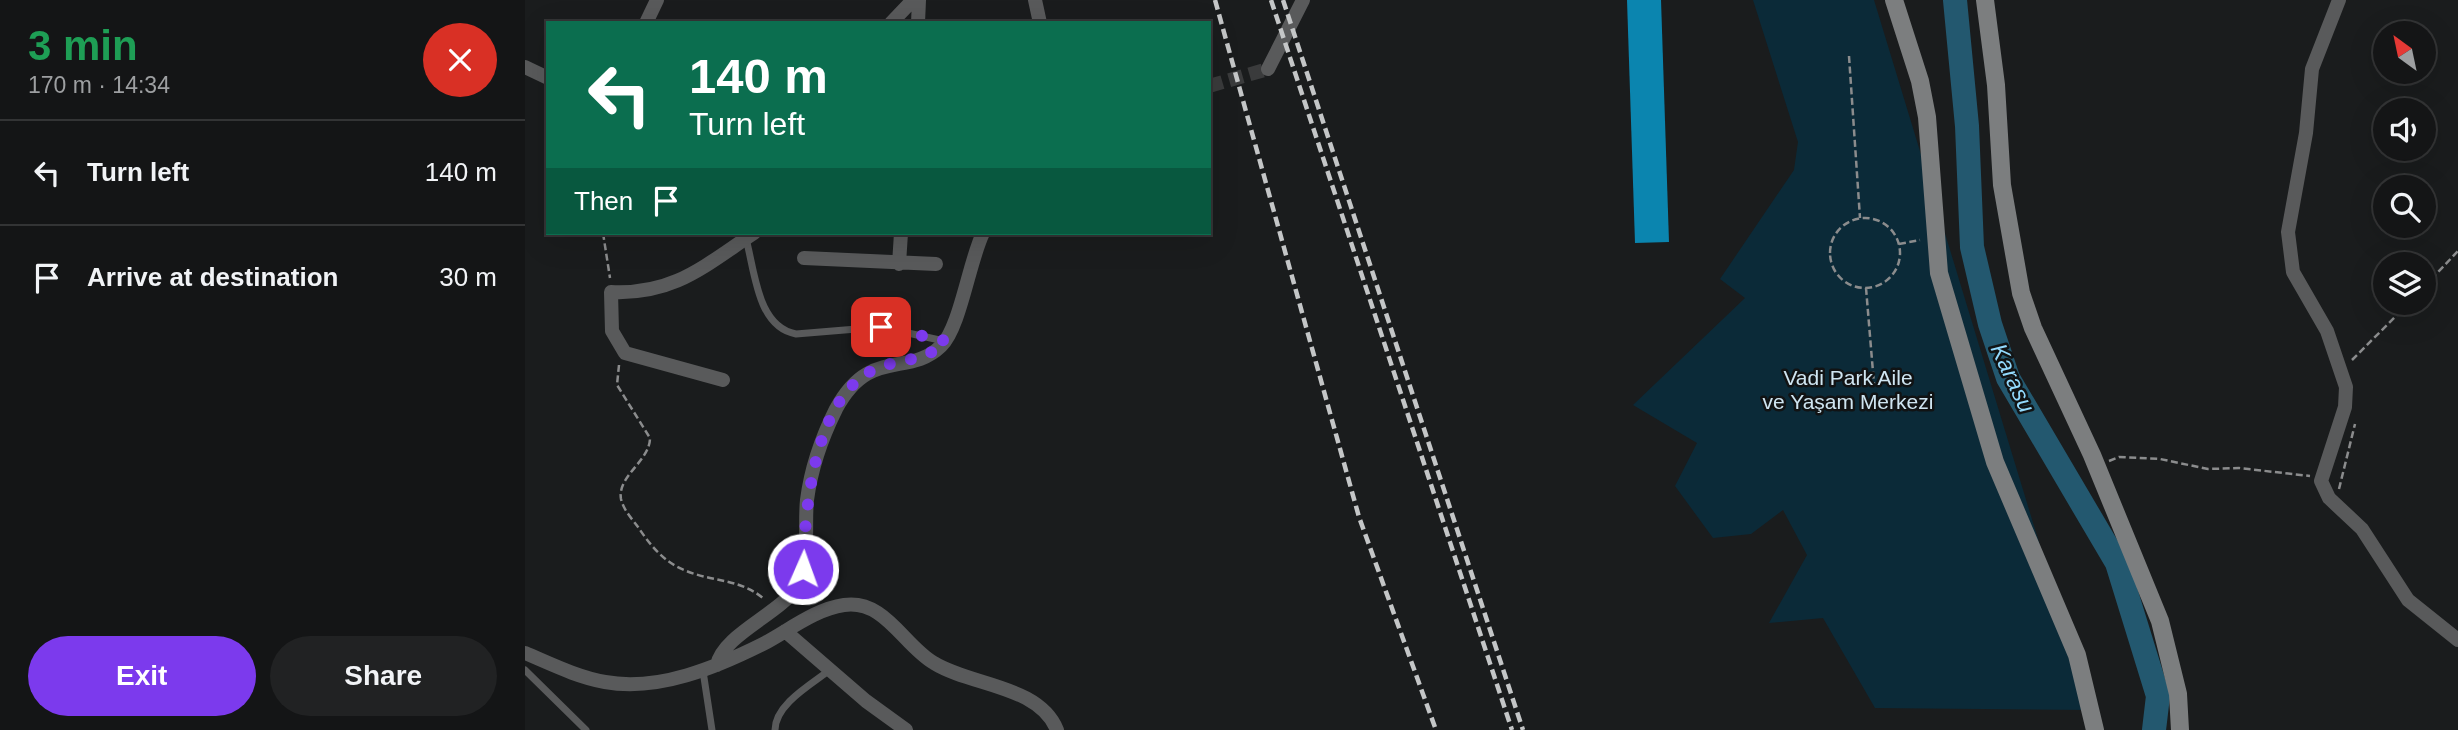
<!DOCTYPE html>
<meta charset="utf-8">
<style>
:root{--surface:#141516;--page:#212223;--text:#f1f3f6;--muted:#9d9fa1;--line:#333435;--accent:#7c3aed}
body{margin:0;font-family:Arial,sans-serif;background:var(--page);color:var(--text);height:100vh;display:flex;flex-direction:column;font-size:26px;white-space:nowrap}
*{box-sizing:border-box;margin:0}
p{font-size:23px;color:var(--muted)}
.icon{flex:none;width:38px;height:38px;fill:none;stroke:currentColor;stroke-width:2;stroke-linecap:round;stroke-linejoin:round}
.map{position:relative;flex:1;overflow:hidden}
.panel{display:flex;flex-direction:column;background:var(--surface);width:525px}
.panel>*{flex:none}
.guide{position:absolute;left:21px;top:21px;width:665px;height:214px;border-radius:0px;box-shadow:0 7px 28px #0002,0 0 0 2px var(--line);background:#0b6e4f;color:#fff;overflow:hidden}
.needle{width:46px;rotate:327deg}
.controls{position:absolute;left:1848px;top:21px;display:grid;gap:14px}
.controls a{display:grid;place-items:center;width:63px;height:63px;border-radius:50%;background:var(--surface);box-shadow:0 7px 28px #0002,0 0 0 2px var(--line);font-size:35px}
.pin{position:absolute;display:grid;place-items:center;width:60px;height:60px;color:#fff;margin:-30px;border-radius:14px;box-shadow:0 4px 10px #0006}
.me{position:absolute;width:77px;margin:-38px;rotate:2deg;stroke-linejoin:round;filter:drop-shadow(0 0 5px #0008)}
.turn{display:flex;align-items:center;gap:24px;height:147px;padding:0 28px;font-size:32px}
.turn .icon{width:91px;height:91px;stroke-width:2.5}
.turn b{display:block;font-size:49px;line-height:60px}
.then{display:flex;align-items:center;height:66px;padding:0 28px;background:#0003;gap:14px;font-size:26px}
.round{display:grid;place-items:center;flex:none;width:74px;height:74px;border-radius:37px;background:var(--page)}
.headline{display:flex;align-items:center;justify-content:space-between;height:119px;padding:0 28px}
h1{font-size:42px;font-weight:600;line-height:52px;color:#1e9e55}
.action{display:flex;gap:14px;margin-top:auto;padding:14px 28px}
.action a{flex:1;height:80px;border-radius:42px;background:var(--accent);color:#fff;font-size:28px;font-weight:600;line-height:80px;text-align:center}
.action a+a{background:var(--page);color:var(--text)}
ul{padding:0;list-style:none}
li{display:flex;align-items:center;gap:21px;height:105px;padding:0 28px;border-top:2px solid var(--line)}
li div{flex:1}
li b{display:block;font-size:26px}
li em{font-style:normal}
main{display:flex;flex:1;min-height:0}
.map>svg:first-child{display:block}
</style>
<main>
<section class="panel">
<div class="headline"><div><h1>3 min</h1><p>170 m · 14:34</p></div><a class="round" style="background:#d93025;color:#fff"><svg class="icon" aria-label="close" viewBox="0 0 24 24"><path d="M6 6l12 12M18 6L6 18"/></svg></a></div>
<ul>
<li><svg class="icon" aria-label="left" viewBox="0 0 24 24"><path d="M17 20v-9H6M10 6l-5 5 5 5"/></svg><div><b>Turn left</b></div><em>140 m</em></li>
<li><svg class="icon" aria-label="arrive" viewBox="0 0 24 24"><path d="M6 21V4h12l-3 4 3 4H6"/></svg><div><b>Arrive at destination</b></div><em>30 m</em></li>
</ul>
<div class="action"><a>Exit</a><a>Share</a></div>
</section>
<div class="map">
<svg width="1933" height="730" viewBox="0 0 1933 730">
<rect width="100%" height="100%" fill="#1a1c1d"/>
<path fill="#0b2a38" d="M1228 0H1349L1565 710 1350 708 1298 618 1244 623 1282 555 1258 510 1226 534 1188 538 1150 486 1172 443 1108 405 1220 298 1195 279 1269 170 1273 142Z"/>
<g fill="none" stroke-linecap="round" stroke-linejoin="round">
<path stroke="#23586f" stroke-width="24" d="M1430 0 1442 126 1447 247 1465 324 1483 378 1592 563 1633 696 1629 730"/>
</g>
<path fill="#0b85af" d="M1102 0H1136L1144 242 1110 243Z"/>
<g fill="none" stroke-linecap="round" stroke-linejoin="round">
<path stroke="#3a3b3c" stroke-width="14" stroke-dasharray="14 7" stroke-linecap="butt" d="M684 86 743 69"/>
<path stroke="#8b8c8d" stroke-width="2.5" stroke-dasharray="7 3.5" stroke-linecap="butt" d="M1324 56 1335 218
M1305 253a35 35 0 1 1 70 0a35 35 0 1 1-70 0Z
M78 233 85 278
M1374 244 1395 240
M1899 287 1933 251
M1341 288 1349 384
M1827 360 1884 303
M94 365 92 385 125 438C125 461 92 476 96 499 98 509 107 519 113 527 125 545 139 562 159 570 186 582 215 578 239 599
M1584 461 1594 457 1635 459 1683 469 1714 468 1785 476
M1814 489 1830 424"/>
<path stroke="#595a5b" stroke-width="7" d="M221 239C230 271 232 327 271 334L356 327 419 341
M0 670 61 730
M178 671 187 730
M250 730C250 704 287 684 306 669"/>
<path stroke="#595a5b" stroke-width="14" d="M510 0 515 23
M1814 0 1787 69 1781 133 1763 232 1768 272 1802 331 1821 387 1820 407 1796 481 1804 498 1837 529 1883 600 1933 640
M121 23 132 0
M366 23 388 0
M393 23 394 0
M0 67 23 78
M743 69 778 0
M279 258 411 264
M374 264 376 233
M198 380 100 353 87 331 86 292C149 295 179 266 229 233
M260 631 341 701 381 730
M0 653C26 664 52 677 80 682 133 692 192 667 238 644 263 631 290 609 319 605 360 599 378 645 409 663 446 686 514 685 532 730
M192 665C198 635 254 614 271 588 286 566 279 526 282 500 286 469 297 437 311 409 345 346 383 378 416 346 435 328 444 262 458 233"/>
<path stroke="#7c7e7f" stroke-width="18" d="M1369 0 1395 81 1402 117 1414 273 1470 462 1552 655 1570 730
M1460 0 1471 85 1477 185 1496 293 1508 328 1567 455 1635 621 1653 694 1655 730"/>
<path stroke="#c4c6c7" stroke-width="4.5" stroke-dasharray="10 5" stroke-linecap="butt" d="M690 0 834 517 911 730
M746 0 987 730
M758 0 998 730"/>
</g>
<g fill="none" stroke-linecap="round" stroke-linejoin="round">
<path stroke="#7c3aed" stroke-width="12" stroke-dasharray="0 21.6" d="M278 569C280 511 288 400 348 370 373 358 400 363 421 341L356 327"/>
</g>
<g text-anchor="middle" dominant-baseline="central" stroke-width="5" stroke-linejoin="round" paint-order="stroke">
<g font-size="21" fill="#cfe5f1" stroke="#111314">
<text x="1323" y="377">Vadi Park Aile<tspan x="1323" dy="24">ve Yaşam Merkezi</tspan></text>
</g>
<g font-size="23" font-style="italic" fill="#93dafd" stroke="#111314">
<text transform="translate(1488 378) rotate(65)">Karasu</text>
</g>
</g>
</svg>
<div class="controls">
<a><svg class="needle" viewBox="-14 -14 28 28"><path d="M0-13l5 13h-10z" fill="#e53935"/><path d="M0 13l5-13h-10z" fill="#9d9fa1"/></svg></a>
<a><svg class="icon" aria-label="sound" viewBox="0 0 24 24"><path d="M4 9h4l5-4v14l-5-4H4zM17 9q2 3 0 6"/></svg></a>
<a><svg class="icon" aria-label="search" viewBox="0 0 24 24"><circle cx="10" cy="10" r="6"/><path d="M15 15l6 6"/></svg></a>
<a><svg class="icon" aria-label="layers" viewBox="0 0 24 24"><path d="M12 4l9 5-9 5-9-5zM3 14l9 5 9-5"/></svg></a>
</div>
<div class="pin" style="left:356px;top:327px;background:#d93025"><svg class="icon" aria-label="arrive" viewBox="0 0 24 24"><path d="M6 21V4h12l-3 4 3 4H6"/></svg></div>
<svg class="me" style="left:278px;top:569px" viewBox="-20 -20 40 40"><circle r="17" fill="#7c3aed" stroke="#fff" stroke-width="3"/><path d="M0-11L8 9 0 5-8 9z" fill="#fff"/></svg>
<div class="guide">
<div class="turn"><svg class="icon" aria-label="left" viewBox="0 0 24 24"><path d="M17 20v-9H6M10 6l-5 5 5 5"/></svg><div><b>140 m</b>Turn left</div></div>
<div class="then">Then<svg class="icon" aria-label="arrive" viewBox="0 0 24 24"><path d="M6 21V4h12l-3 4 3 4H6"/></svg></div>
</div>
</div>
</main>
